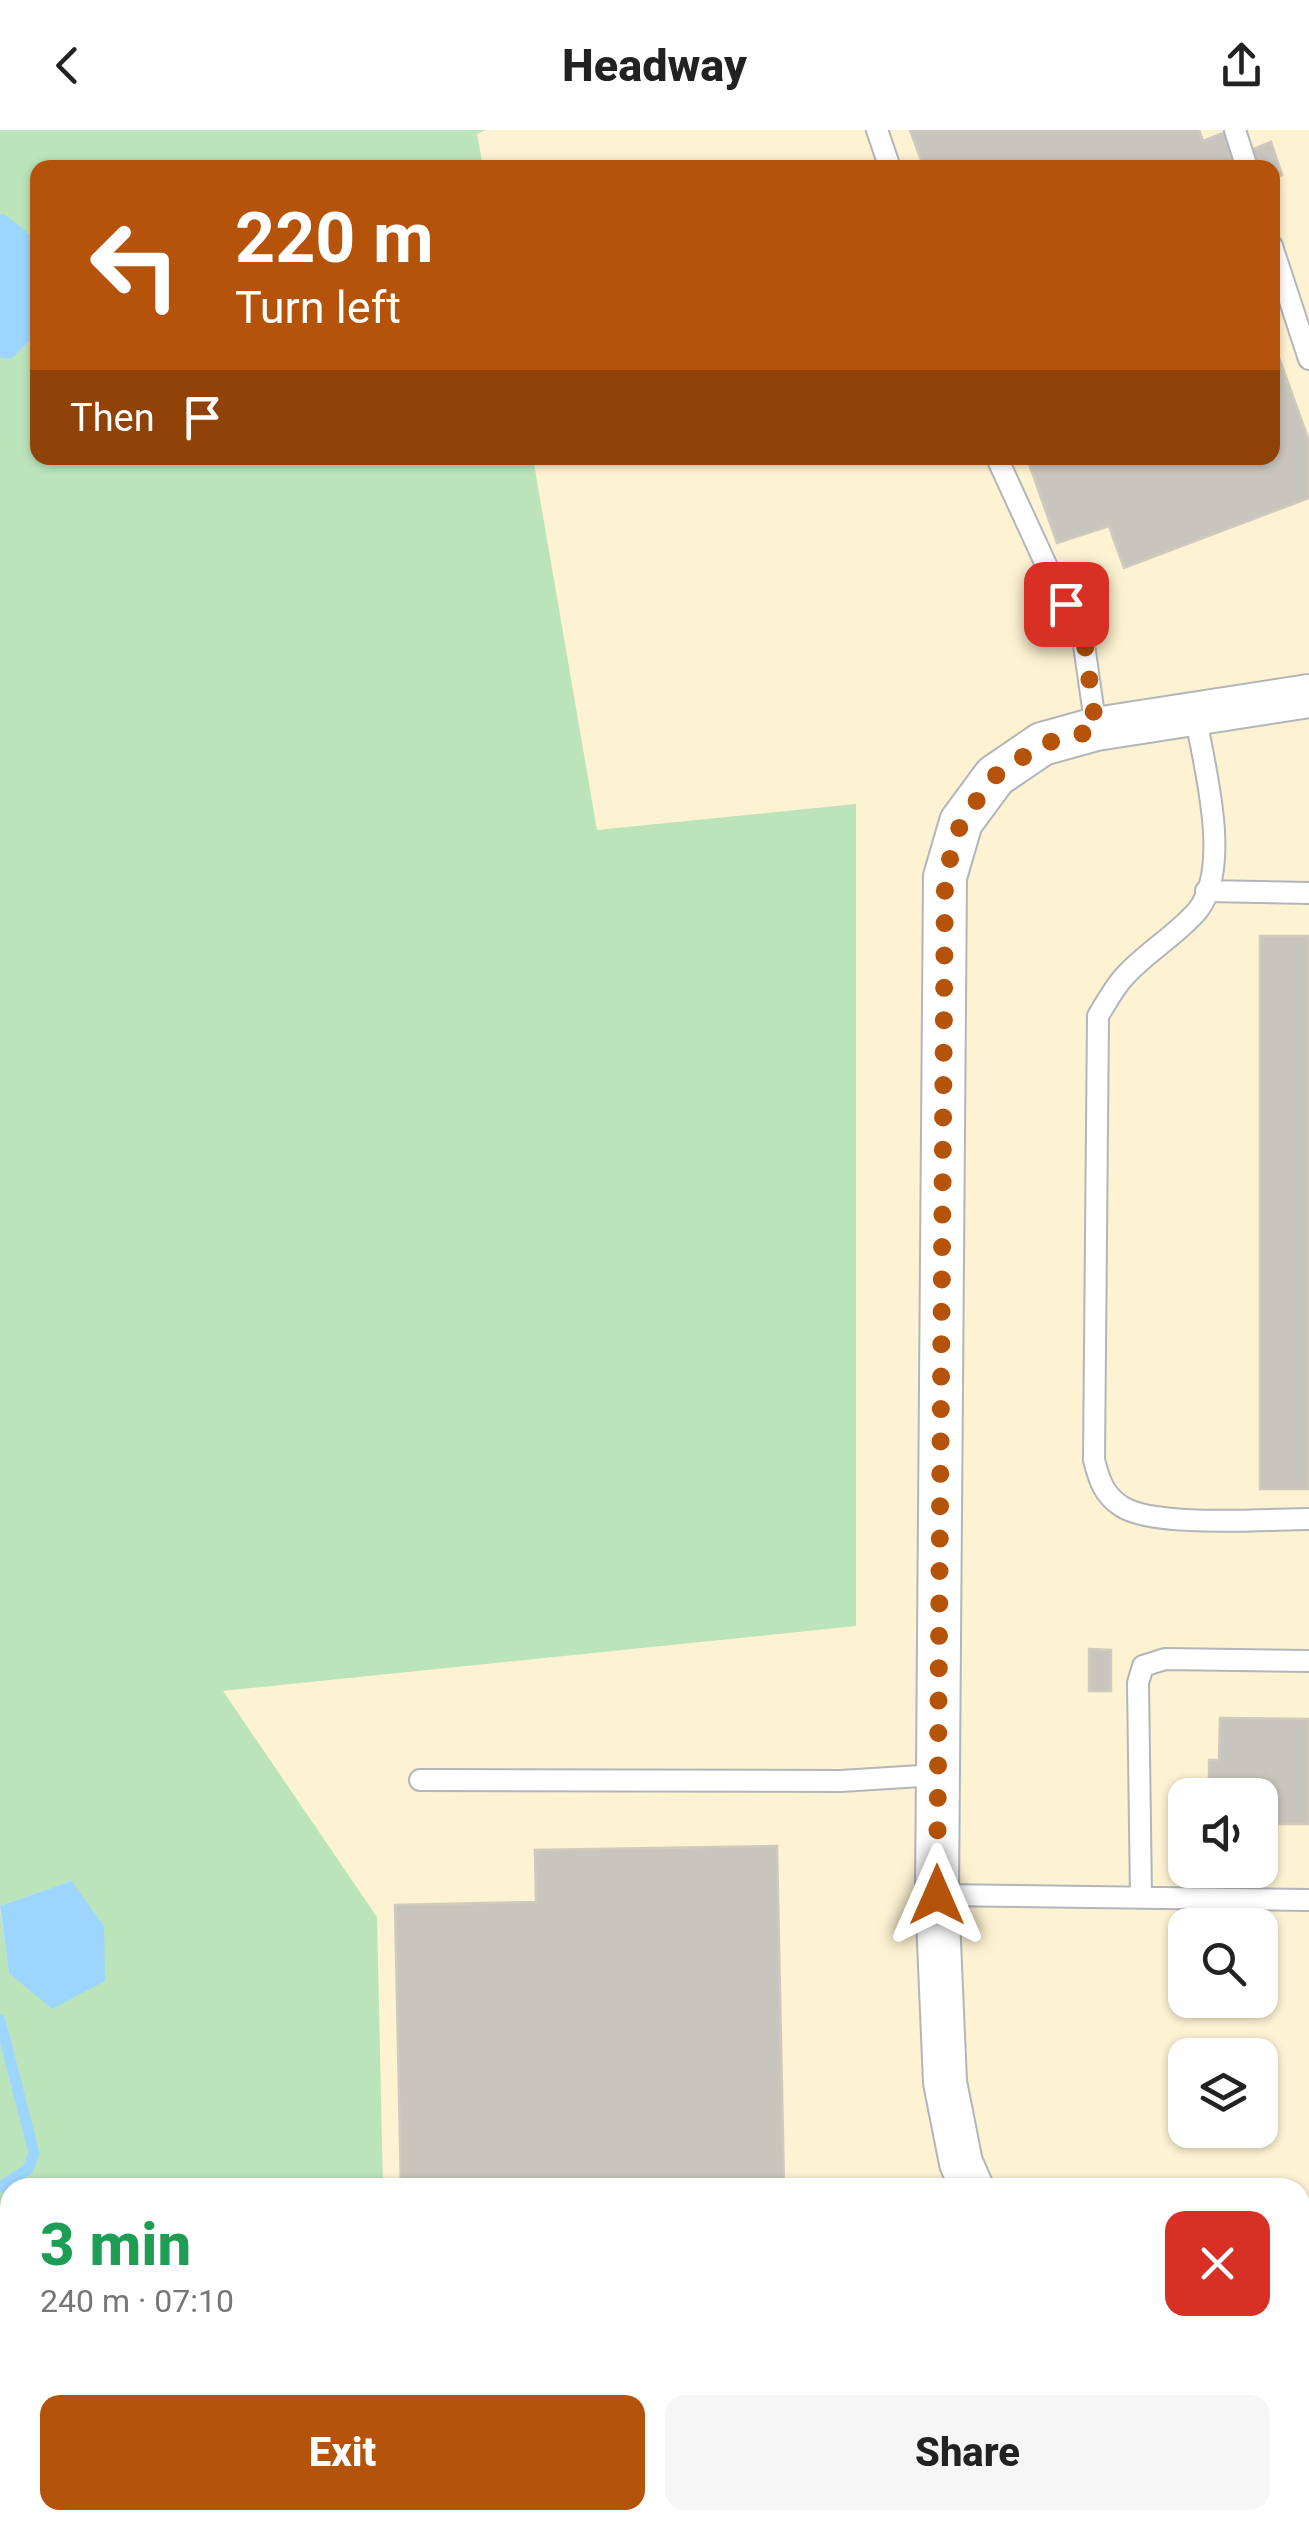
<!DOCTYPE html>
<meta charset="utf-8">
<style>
:root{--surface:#fff;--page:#f6f6f6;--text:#222;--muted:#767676;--accent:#b45309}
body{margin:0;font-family:Roboto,sans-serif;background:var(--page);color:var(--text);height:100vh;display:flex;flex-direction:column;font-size:38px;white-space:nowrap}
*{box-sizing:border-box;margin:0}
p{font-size:32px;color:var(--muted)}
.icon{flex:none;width:55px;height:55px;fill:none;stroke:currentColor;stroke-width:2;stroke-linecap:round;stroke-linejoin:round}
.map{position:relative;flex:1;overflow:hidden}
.sheet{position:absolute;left:0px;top:2048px;width:1310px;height:352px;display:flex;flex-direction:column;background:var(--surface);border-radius:30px 30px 0 0;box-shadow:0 2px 8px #0004}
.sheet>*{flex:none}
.hud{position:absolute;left:30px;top:30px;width:1250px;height:305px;border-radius:20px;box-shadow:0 2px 8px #0004;background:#b45309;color:#fff;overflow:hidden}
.controls{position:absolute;left:1168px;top:1648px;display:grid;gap:20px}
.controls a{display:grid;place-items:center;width:110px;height:110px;border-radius:20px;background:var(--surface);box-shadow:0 2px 8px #0004;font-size:50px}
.pin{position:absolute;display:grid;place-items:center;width:85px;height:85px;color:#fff;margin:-42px;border-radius:20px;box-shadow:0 5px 15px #0006}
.me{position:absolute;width:110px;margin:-55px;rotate:0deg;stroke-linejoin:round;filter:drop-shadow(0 0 8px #0008)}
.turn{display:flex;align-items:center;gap:35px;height:210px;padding:0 40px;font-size:45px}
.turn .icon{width:130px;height:130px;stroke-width:2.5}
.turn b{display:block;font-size:70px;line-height:85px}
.then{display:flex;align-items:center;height:95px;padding:0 40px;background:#0003;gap:20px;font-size:38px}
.round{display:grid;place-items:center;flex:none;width:105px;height:105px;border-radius:20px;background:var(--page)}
.summary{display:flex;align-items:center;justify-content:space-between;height:170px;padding:0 40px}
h1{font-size:60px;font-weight:800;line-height:75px;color:#1e9e55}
.button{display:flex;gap:20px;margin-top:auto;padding:20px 40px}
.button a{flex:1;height:115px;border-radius:20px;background:var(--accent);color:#fff;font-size:40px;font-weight:800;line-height:115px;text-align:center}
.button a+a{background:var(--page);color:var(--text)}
header{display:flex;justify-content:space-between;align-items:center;height:130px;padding:0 40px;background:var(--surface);font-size:45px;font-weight:800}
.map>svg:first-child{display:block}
</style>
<header><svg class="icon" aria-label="back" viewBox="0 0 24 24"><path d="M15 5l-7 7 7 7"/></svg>Headway<svg class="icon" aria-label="share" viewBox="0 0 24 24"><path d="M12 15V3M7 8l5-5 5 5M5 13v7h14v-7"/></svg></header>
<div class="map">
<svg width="1309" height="2398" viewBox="0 0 1309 2398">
<rect width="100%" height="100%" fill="#ebe8df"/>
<path fill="#fdf2d2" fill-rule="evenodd" d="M486 0H1309V2398H286L288 2390H1300V2058L354 2057 360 1792 217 1551 856 674 590 702 529 328H1272V38H483L477 3ZM1185 1665H1260V1740H1185ZM1185 1795H1260V1870H1185ZM1185 1925H1260V2000H1185Z"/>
<path fill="#bce4bb" d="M0 0H486L477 4 483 37 38 38V328H533L597 700 856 674V1496L223 1561 377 1787 383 2057 10 2058V2390H292L290 2398H8L0 2372V1780L9 1843 71 1751 0 1776Z"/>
<path fill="#9cd6fe" d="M4 84 38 111 37 203 11 229 0 227V85Z
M71 1751 104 1796 105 1851 52 1879 9 1843 0 1776Z"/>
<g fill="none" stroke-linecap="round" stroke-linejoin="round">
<path stroke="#9cd6fe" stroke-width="11" d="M0 1890 34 2023 28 2039 0 2057
M0 2342 10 2339
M121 2390 123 2398"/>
</g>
<path fill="#c8c5be" stroke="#d0cabe" stroke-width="2.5" d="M910 0H1199L1203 11 1228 1 1241 38H924Z
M1271 12 1282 45 1272 49V38H1258L1251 20Z
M1272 208 1309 311V368L1124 438 1109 396 1057 413 1027 328H1272Z
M1260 806H1309V1359H1260Z
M1089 1519 1111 1520V1561H1089Z
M1220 1588 1309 1589V1694H1260V1665H1219L1220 1657H1209V1630H1219Z
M777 1716 784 2058H401L395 1775 536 1772 535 1720Z
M438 2390H895L896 2398H439Z"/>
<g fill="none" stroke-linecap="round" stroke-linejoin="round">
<defs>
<path id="service" d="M877 0 890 38
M1235 0 1247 38
M1272 116 1309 229
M997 328 1048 439 1083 508 1096 599
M1195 584C1204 635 1232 736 1198 780 1176 806 1146 822 1124 847 1114 858 1106 873 1098 886L1094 1330C1099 1349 1103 1364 1121 1376 1153 1398 1267 1389 1309 1389
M1206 761 1309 763
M420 1650 841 1651 937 1645
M937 1765 1309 1770
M1141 1767 1138 1553 1143 1536 1165 1529 1309 1531
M422 2390 423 2398
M994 2390 998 2398"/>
<path id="minor" d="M972 2058 961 2033 945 1952 937 1765 945 747 961 692 995 646 1042 614 1096 599 1309 566
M1152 2390 1157 2398"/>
</defs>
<use href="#service" stroke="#b2b6ba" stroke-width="24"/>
<use href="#minor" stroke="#b2b6ba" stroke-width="46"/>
<use href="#service" stroke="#fff" stroke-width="20"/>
<use href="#minor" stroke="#fff" stroke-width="42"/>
</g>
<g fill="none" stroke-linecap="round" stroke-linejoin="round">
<path stroke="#b45309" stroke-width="18" stroke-dasharray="0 32.4" d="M937 1765 945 746 961 692 995 646 1042 614 1096 600 1084 508 1066 474"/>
</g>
</svg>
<div class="controls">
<a><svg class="icon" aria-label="sound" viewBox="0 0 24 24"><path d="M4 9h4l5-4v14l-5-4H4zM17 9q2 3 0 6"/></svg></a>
<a><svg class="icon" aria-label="search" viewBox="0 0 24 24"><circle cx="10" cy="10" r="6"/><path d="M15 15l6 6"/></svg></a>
<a><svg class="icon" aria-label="layers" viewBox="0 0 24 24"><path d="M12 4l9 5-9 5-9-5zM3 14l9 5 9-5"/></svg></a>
</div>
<div class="pin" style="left:1066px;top:474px;background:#d93025"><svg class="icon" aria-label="arrive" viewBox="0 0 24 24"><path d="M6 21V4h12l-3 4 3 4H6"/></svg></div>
<svg class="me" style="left:937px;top:1765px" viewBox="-20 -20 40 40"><path d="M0-17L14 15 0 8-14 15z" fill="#b45309" stroke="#fff" stroke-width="4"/></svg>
<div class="hud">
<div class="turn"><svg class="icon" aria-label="left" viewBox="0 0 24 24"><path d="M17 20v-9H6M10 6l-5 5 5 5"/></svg><div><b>220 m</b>Turn left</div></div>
<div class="then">Then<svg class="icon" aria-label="arrive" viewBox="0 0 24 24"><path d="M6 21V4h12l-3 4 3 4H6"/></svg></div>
</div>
<section class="sheet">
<div class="summary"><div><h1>3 min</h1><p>240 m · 07:10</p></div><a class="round" style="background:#d93025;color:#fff"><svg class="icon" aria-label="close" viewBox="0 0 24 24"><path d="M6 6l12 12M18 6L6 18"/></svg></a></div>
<div class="button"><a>Exit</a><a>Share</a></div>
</section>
</div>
